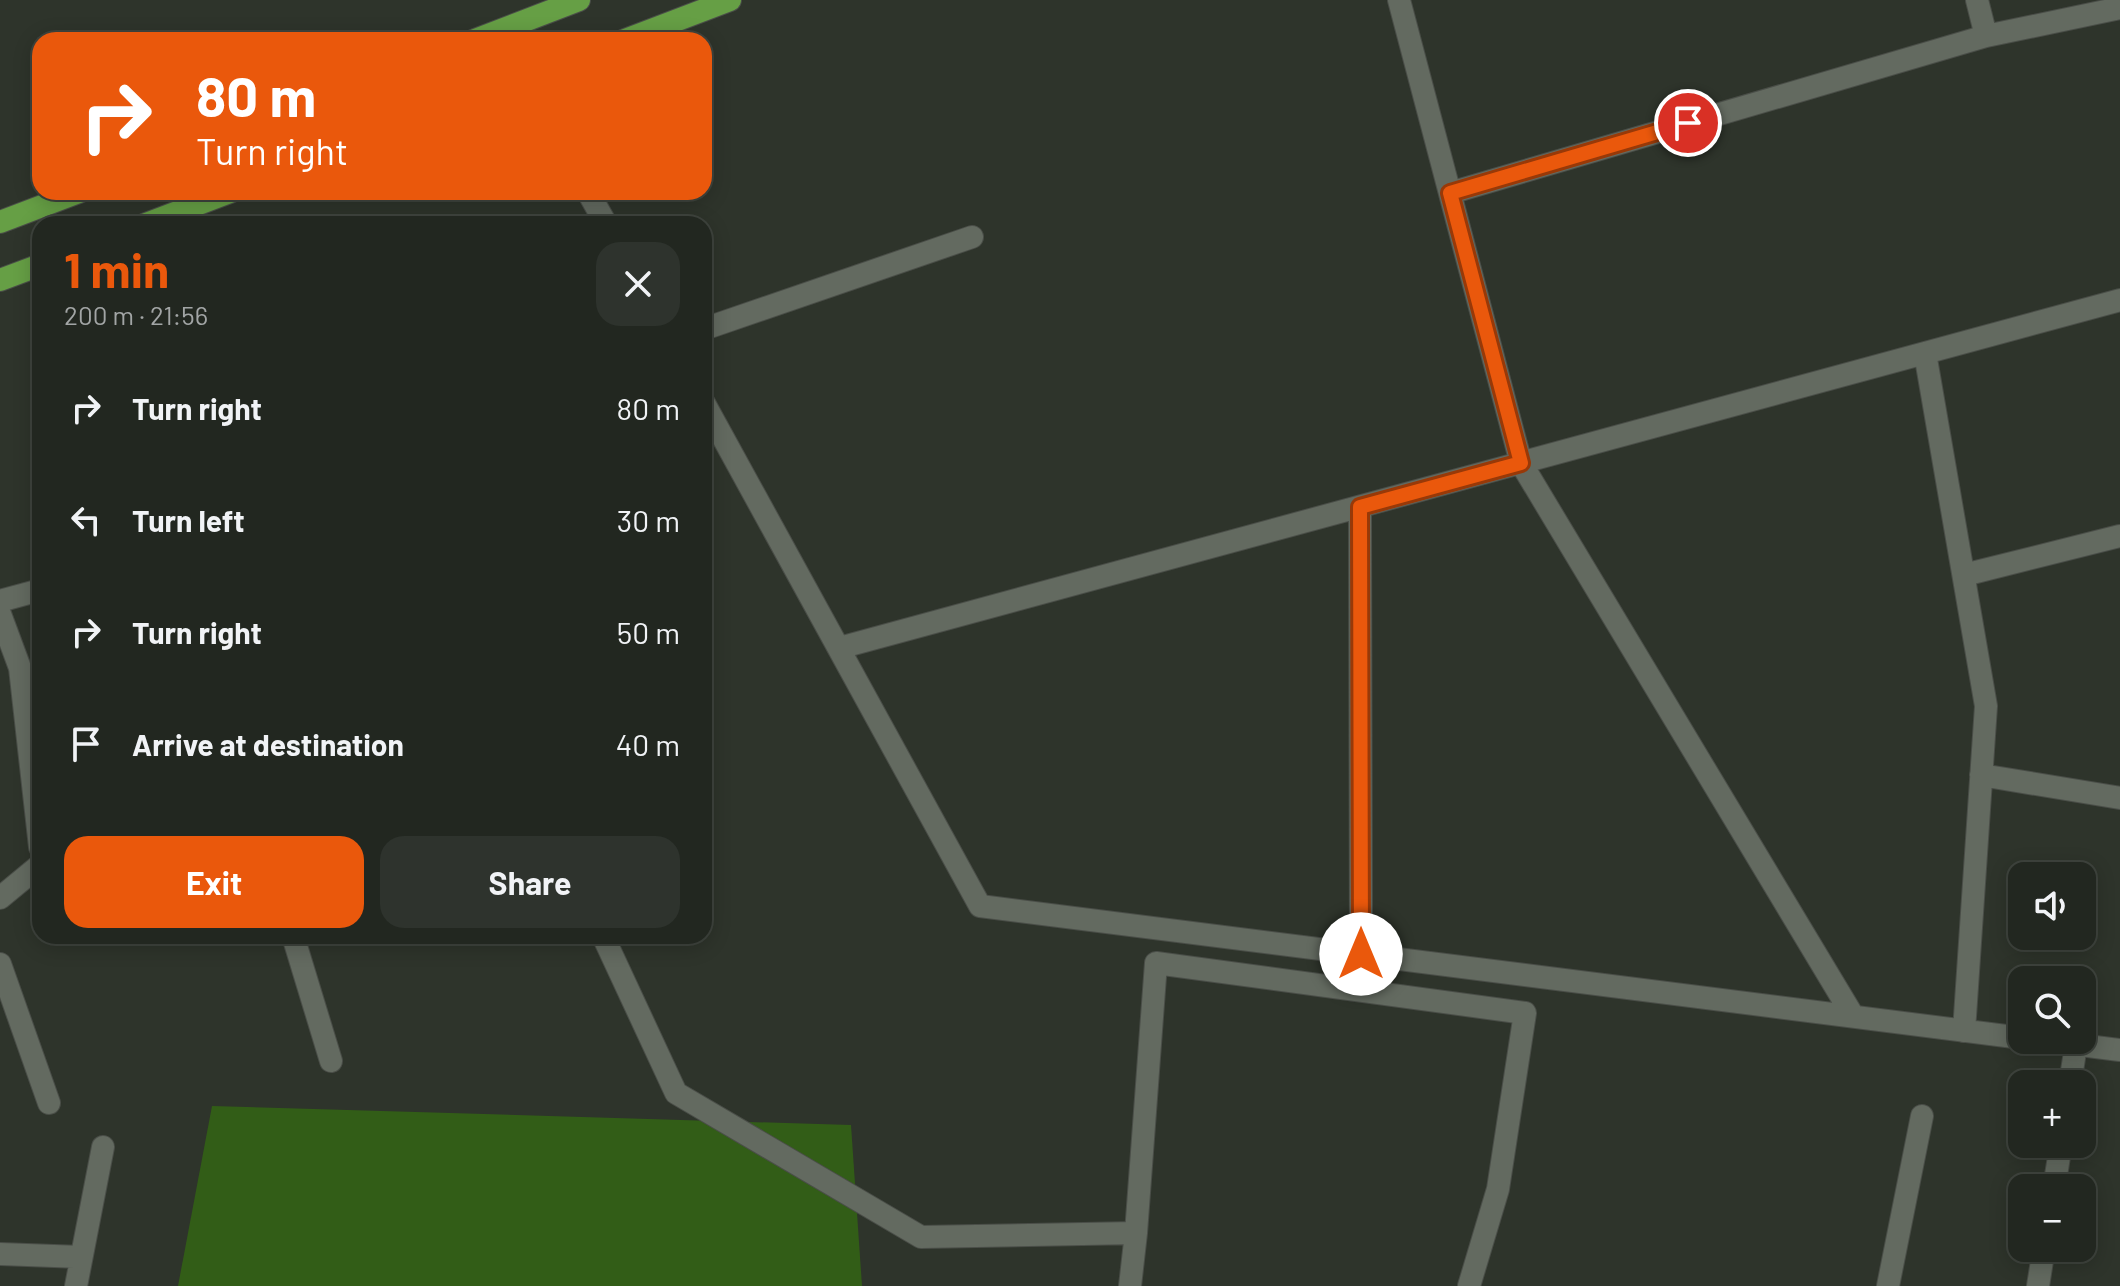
<!DOCTYPE html>
<meta charset="utf-8">
<style>
:root{--surface:#222720;--page:#2e332d;--text:#f1f3f6;--muted:#a2a5a5;--line:#3f443e;--accent:#ea580c}
body{margin:0;font-family:Barlow,sans-serif;background:var(--page);color:var(--text);height:100vh;display:flex;flex-direction:column;font-size:30px;white-space:nowrap}
*{box-sizing:border-box;margin:0}
p{font-size:26px;color:var(--muted)}
.icon{flex:none;width:44px;height:44px;fill:none;stroke:currentColor;stroke-width:2;stroke-linecap:round;stroke-linejoin:round}
.map{position:relative;flex:1;overflow:hidden}
.side{position:absolute;left:32px;top:216px;width:680px;height:728px;display:flex;flex-direction:column;background:var(--surface);border-radius:24px;box-shadow:0 4px 20px #0003,0 0 0 2px var(--line)}
.side>*{flex:none}
.banner{position:absolute;left:32px;top:32px;width:680px;height:168px;border-radius:24px;box-shadow:0 4px 20px #0003,0 0 0 2px var(--line);background:#ea580c;color:#fff;overflow:hidden}
.controls{position:absolute;left:2008px;top:862px;display:grid;gap:16px}
.controls a{display:grid;place-items:center;width:88px;height:88px;border-radius:16px;background:var(--surface);box-shadow:0 4px 20px #0003,0 0 0 2px var(--line);font-size:40px}
.pin{position:absolute;display:grid;place-items:center;width:68px;height:68px;color:#fff;margin:-34px;border:4px solid #fff;border-radius:50%;box-shadow:0 2px 8px #0007}
.me{position:absolute;width:88px;margin:-44px;rotate:0deg;stroke-linejoin:round;filter:drop-shadow(0 0 6px #0008)}
.turn{display:flex;align-items:center;gap:28px;height:168px;padding:0 32px;font-size:36px}
.turn .icon{width:104px;height:104px;stroke-width:2.5}
.turn b{display:block;font-size:56px;line-height:68px}
.round{display:grid;place-items:center;flex:none;width:84px;height:84px;border-radius:24px;background:var(--page)}
.summary{display:flex;align-items:center;justify-content:space-between;height:136px;padding:0 32px}
h1{font-size:48px;font-weight:700;line-height:60px;color:var(--accent)}
.cta{display:flex;gap:16px;margin-top:auto;padding:16px 32px}
.cta a{flex:1;height:92px;border-radius:24px;background:var(--accent);color:#fff;font-size:32px;font-weight:700;line-height:92px;text-align:center}
.cta a+a{background:var(--page);color:var(--text)}
ul{padding:0;list-style:none}
li{display:flex;align-items:center;gap:24px;height:112px;padding:0 32px}
li div{flex:1}
li b{display:block;font-size:30px}
li em{font-style:normal}
.map>svg:first-child{display:block}
</style>
<div class="map">
<svg width="2120" height="1286" viewBox="0 0 2120 1286">
<rect width="100%" height="100%" fill="#2e342b"/>
<path fill="#325d17" d="M212 1106 851 1125 862 1286H178Z"/>
<g fill="none" stroke-linecap="round" stroke-linejoin="round">
<defs>
<path id="minor" d="M1399 0 1521 463 1853 1016
M1977 0 1986 36
M588 192 606 224
M1450 193 1986 36 2120 8
M704 329 972 237
M1925 353 1986 706 1964 1031
M704 403 980 906 2022 1038
M1360 507 1361 954
M1964 575 2120 536
M0 601 40 590
M0 614 20 668 40 847
M839 648 2120 300
M1981 775 2120 798
M0 898 40 865
M293 936 331 1061
M603 936 676 1093 921 1237 1136 1233 1130 1286
M0 964 49 1103
M2040 1040 2120 1050
M2070 1084 2076 1045
M2054 1188 2061 1144
M1136 1233 1156 963 1525 1013 1498 1189 1469 1286
M0 1254 81 1257
M76 1286 103 1147
M1888 1286 1922 1116
M2038 1286 2044 1248"/>
<path id="trunk" d="M475 40 579 0
M625 40 730 0
M0 222 79 192
M146 224 230 192
M0 280 40 265"/>
</defs>
<use href="#minor" stroke="#4a4e48" stroke-width="24"/>
<use href="#trunk" stroke="#4a4e48" stroke-width="24"/>
<use href="#minor" stroke="#636a60" stroke-width="22"/>
<use href="#trunk" stroke="#669f45" stroke-width="22"/>
</g>
<g fill="none" stroke-linecap="round" stroke-linejoin="round">
<defs>
<path id="route" d="M1361 954 1360 507 1521 463 1450 193 1688 123"/>
</defs>
<use href="#route" stroke="#983908" stroke-width="20"/>
<use href="#route" stroke="#ea580c" stroke-width="14"/>
</g>
</svg>
<div class="controls">
<a><svg class="icon" aria-label="sound" viewBox="0 0 24 24"><path d="M4 9h4l5-4v14l-5-4H4zM17 9q2 3 0 6"/></svg></a>
<a><svg class="icon" aria-label="search" viewBox="0 0 24 24"><circle cx="10" cy="10" r="6"/><path d="M15 15l6 6"/></svg></a>
<a>+</a>
<a>−</a>
</div>
<div class="pin" style="left:1688px;top:123px;background:#d93025"><svg class="icon" aria-label="arrive" viewBox="0 0 24 24"><path d="M6 21V4h12l-3 4 3 4H6"/></svg></div>
<svg class="me" style="left:1361px;top:954px" viewBox="-20 -20 40 40"><circle r="19" fill="#fff"/><path d="M0-13L10 11 0 6-10 11z" fill="#ea580c"/></svg>
<div class="banner">
<div class="turn"><svg class="icon" aria-label="right" viewBox="0 0 24 24"><path d="M7 20v-9h11M14 6l5 5-5 5"/></svg><div><b>80 m</b>Turn right</div></div>
</div>
<section class="side">
<div class="summary"><div><h1>1 min</h1><p>200 m · 21:56</p></div><a class="round"><svg class="icon" aria-label="close" viewBox="0 0 24 24"><path d="M6 6l12 12M18 6L6 18"/></svg></a></div>
<ul>
<li><svg class="icon" aria-label="right" viewBox="0 0 24 24"><path d="M7 20v-9h11M14 6l5 5-5 5"/></svg><div><b>Turn right</b></div><em>80 m</em></li>
<li><svg class="icon" aria-label="left" viewBox="0 0 24 24"><path d="M17 20v-9H6M10 6l-5 5 5 5"/></svg><div><b>Turn left</b></div><em>30 m</em></li>
<li><svg class="icon" aria-label="right" viewBox="0 0 24 24"><path d="M7 20v-9h11M14 6l5 5-5 5"/></svg><div><b>Turn right</b></div><em>50 m</em></li>
<li><svg class="icon" aria-label="arrive" viewBox="0 0 24 24"><path d="M6 21V4h12l-3 4 3 4H6"/></svg><div><b>Arrive at destination</b></div><em>40 m</em></li>
</ul>
<div class="cta"><a>Exit</a><a>Share</a></div>
</section>
</div>
